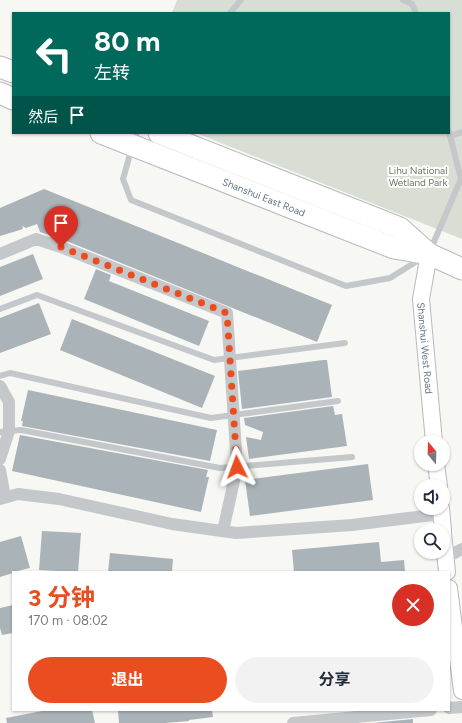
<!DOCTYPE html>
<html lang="zh">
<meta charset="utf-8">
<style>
:root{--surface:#fff;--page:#f2f2f3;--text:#1f2937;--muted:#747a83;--accent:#ea4d1f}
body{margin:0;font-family:Figtree,"Noto Sans SC",sans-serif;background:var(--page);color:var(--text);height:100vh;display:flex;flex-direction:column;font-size:15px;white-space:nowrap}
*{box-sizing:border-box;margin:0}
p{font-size:13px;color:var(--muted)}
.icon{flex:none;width:22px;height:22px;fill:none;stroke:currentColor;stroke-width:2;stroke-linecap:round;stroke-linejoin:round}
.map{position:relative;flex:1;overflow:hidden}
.panel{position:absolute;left:12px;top:571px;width:438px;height:140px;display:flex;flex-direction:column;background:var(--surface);border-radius:0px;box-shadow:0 1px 3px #0004}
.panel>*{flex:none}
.guide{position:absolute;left:12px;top:12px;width:438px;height:122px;border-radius:0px;box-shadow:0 1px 3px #0004;background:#00695c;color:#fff;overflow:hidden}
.needle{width:26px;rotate:341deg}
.controls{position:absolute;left:414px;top:435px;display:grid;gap:8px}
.controls a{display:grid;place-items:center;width:36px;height:36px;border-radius:50%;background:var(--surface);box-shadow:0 1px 3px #0004;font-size:20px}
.pin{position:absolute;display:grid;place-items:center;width:34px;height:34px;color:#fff;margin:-41px -17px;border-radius:50% 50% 50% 0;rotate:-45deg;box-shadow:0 0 4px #0007}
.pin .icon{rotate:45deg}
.me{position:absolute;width:44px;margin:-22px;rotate:357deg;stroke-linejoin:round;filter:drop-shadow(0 0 3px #0008)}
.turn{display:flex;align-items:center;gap:14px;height:84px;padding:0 16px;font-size:18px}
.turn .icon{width:52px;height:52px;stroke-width:2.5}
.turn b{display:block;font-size:28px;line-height:34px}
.then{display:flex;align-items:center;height:38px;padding:0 16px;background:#0003;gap:8px;font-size:15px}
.round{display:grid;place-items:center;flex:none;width:42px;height:42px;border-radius:21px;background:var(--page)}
.overview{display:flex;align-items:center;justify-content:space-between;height:68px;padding:0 16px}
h1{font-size:24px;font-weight:700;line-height:30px;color:var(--accent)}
.button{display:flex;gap:8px;margin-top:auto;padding:8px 16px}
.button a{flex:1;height:46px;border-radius:24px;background:var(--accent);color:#fff;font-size:16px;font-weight:700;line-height:46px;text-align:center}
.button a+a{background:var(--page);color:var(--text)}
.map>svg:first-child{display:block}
</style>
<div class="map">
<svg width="462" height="723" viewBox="0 0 462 723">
<rect width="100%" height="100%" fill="#f7f7f3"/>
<path fill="#d8ded4" d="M177 0H462V239L196 133H449V13H172Z"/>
<path fill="#aab3b8" d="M44 189 332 305 317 342 64 240 40 232 37 224 26 228 22 226 23 229 0 236V208Z
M33 254 43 279 0 296V267Z
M96 269 111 275 109 281 209 321 199 346 84 299Z
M39 303 51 334 0 353V318Z
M72 319 215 376 202 408 60 350Z
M323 360H327L332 397 242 409 238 371Z
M28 390 217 430 210 461 22 426 23 421H21Z
M333 406 335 415 342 414 347 446 249 459 246 437 261 440 263 432 245 425 244 418Z
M20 435 208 470 206 477H209L201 512 12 471Z
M368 464 373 500 250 516 245 480Z
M42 531 81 533 78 572 39 570Z
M21 536 30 568 13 572V573L0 577V542Z
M379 542 381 562 404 560 405 572H294L292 550Z
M110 553 173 559 172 572H108Z
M13 605V633L2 635 0 628V608Z
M47 710H92L95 723H7L6 718Z
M118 710H212L213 717 189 720V721L165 723H119Z
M413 719V723H373Z"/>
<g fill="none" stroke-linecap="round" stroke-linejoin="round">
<defs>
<g id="secondary">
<path id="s1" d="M429 254 421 299 434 442"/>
<path d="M436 464 439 486"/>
<path d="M441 508 443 530"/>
<path d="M443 533 447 572"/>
<path d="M449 588 462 691"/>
</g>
<g id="highway">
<path d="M0 67 13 72"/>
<path d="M0 93 13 99"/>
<path id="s2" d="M101 133 394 248 429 254 462 269"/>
<path d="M159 133 400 228 429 254"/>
</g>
</defs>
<use href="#secondary" stroke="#b4babe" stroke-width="18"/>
<use href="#highway" stroke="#b6babd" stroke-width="23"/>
<path stroke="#c4c8cb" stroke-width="6" d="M403 0 412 4 416 13
M230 13 241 0
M136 133 123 179 131 200 346 286 390 278 422 258
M450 136 462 132
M430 251 461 179 449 132
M0 309 37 295 214 360 345 343
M0 376 10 373 211 418 338 401
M0 432 21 430 220 468 352 457"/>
<path stroke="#c4c8cb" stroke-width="12" d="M0 254 36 239 61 247 227 313 237 467 223 531
M0 386 9 402V431L0 459
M0 470 5 497
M0 499 18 494 59 499 172 524 236 533 352 525 441 514
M445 558 462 549
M449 708 462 707
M293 723 431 710"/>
<use href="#secondary" stroke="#fff" stroke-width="16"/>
<use href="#highway" stroke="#fff" stroke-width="21"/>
</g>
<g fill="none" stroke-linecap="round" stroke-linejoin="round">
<path stroke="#ea4d1f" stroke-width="7" stroke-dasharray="0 12.6" d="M61 247 227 313 237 467"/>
</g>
<g text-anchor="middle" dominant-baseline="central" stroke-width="4" stroke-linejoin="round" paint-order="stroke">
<g font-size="10" fill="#687c63" stroke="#fff">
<text x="418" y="170">Lihu National<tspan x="418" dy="12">Wetland Park</tspan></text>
</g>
<g font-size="10" fill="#647785" stroke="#fff">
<text stroke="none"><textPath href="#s2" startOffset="175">Shanshui East Road</textPath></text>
<text stroke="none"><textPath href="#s1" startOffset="95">Shanshui West Road</textPath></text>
</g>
</g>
</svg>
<div class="controls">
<a><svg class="needle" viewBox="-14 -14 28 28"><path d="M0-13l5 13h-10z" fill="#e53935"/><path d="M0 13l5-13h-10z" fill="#747a83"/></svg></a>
<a><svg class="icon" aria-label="sound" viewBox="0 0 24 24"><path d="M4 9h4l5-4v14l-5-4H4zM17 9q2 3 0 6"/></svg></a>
<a><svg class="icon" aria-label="search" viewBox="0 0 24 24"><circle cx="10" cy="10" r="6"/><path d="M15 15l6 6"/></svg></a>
</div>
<div class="pin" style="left:61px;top:247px;background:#d93025"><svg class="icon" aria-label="arrive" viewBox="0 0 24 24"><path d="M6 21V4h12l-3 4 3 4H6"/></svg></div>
<svg class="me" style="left:237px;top:467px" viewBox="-20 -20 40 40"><path d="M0-17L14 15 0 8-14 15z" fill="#ea4d1f" stroke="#fff" stroke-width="4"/></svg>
<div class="guide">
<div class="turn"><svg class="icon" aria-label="left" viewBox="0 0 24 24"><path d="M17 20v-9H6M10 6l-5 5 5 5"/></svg><div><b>80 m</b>左转</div></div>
<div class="then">然后<svg class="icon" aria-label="arrive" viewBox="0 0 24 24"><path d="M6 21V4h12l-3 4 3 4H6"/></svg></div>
</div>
<section class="panel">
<div class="overview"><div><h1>3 分钟</h1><p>170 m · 08:02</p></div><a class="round" style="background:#d93025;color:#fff"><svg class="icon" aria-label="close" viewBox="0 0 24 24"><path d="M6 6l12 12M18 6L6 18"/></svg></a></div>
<div class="button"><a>退出</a><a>分享</a></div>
</section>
</div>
